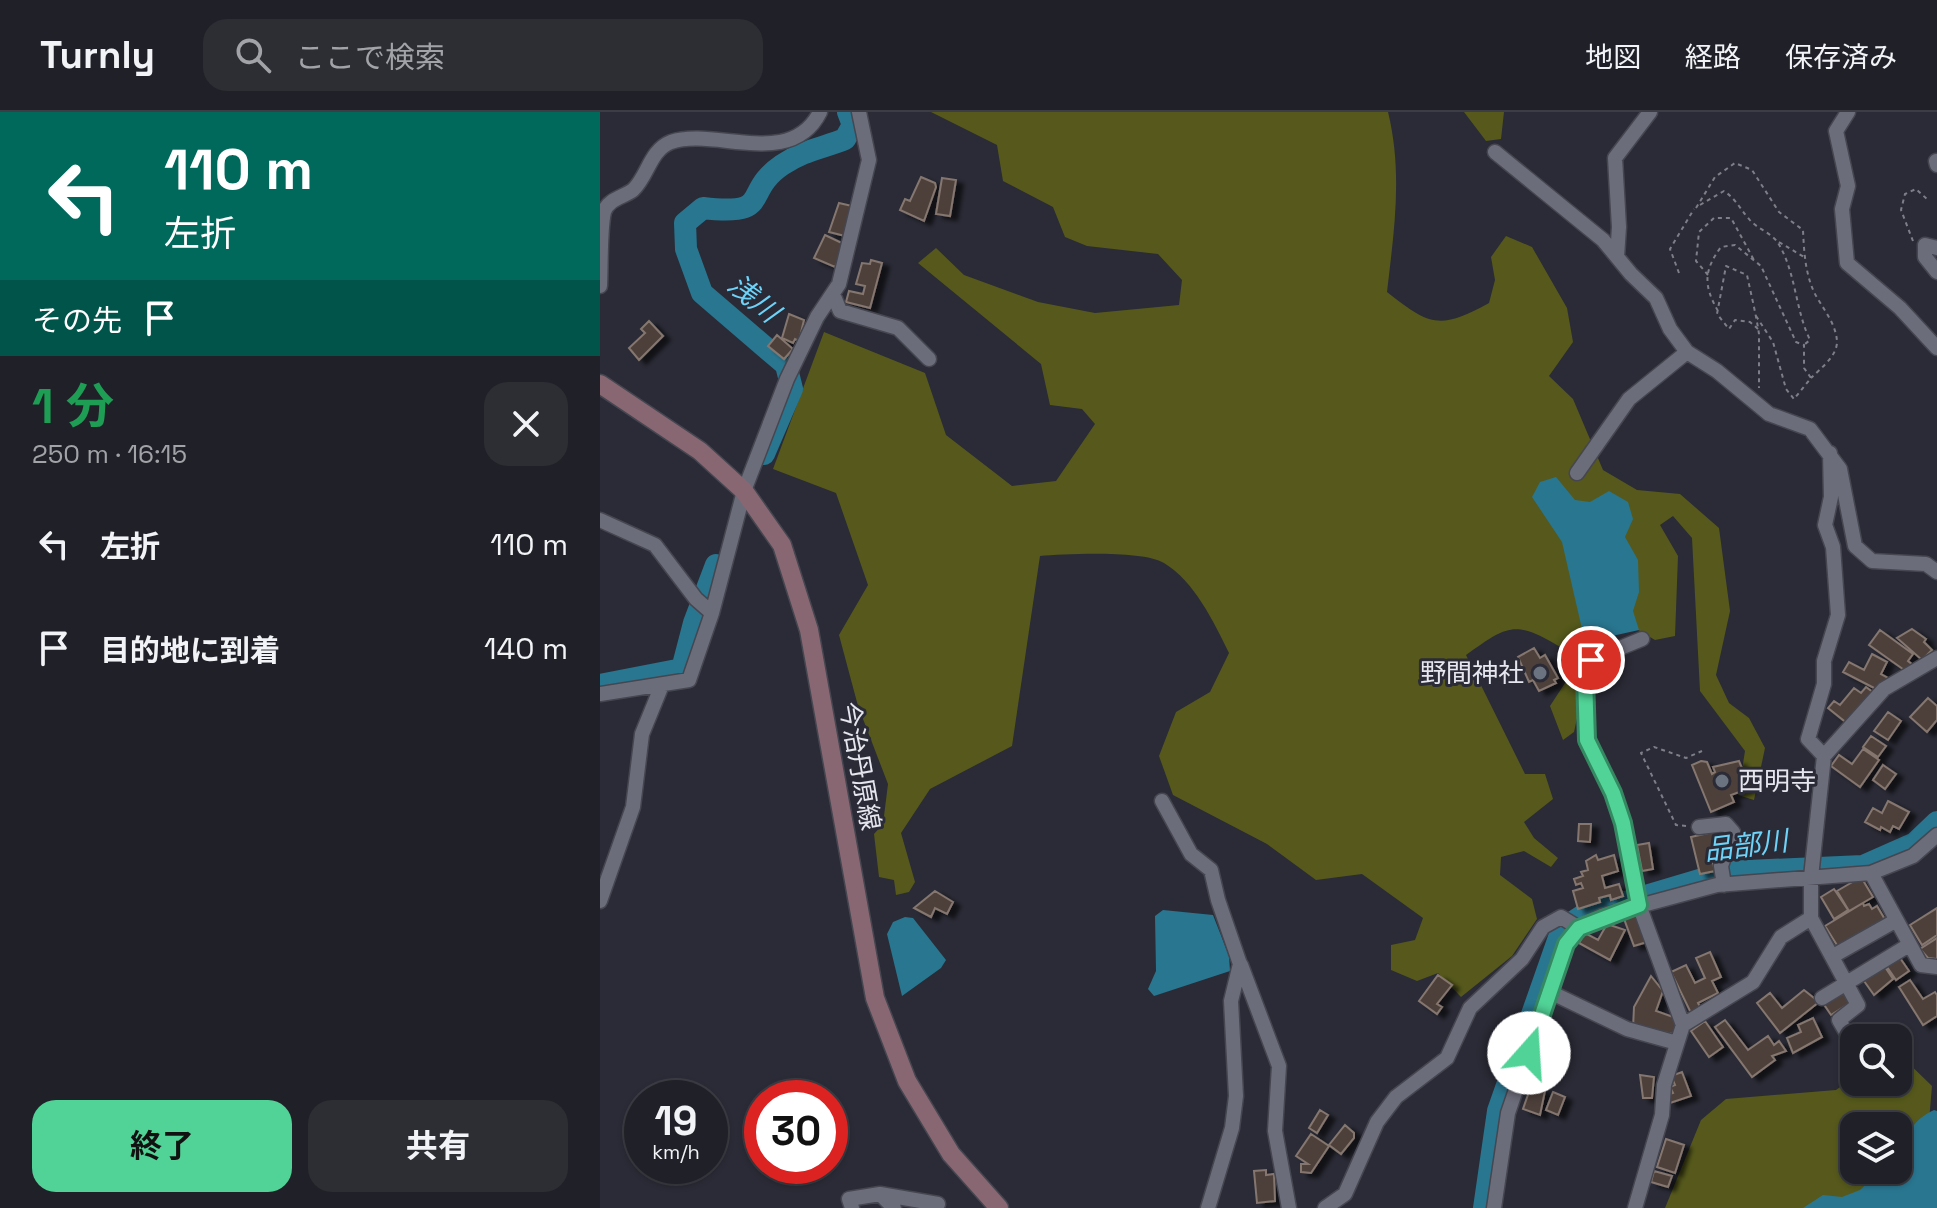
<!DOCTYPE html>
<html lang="ja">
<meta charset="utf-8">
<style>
:root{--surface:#202028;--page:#2d2d34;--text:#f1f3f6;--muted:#a2a3a8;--line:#3d3e45;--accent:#51d397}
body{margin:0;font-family:"Space Grotesk","Noto Sans JP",sans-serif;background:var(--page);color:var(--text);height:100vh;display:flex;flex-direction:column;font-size:30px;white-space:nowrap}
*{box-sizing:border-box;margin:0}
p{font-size:26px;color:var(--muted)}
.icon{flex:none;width:44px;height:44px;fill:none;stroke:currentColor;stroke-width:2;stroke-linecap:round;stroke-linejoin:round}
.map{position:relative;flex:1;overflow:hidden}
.sheet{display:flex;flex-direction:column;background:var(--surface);width:600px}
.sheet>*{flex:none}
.guide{background:#00695c;color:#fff;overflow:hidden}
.fabs{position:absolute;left:1240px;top:912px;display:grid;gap:16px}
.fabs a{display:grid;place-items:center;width:72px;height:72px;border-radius:16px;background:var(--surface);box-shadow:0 2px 6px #0004,0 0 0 2px var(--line);font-size:40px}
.speed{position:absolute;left:24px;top:968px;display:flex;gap:16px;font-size:40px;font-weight:700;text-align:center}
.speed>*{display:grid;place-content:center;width:104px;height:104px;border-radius:50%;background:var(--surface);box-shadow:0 2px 6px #0004,0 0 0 2px var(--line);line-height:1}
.speed small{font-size:20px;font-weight:400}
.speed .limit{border:12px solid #d22;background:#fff;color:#111}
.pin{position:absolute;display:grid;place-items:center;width:68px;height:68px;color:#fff;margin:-34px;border:4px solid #fff;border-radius:50%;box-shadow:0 2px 8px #0007}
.me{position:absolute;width:88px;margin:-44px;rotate:19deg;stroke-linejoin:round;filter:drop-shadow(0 0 6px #0008)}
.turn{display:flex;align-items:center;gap:28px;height:168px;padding:0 32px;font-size:36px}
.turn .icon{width:104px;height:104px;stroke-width:2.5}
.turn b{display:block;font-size:56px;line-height:68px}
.then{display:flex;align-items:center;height:76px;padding:0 32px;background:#0003;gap:16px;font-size:30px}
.round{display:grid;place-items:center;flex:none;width:84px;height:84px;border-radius:24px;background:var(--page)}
.head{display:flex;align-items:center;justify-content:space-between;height:136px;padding:0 32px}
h1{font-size:48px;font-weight:700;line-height:60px;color:#1e9e55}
.action{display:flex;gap:16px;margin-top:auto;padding:16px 32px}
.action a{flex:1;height:92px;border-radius:24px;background:var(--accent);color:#111;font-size:32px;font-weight:700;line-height:92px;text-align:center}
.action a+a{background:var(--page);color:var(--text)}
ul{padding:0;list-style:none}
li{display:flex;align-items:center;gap:24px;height:104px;padding:0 32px}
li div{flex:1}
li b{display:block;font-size:30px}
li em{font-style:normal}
header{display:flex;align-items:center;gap:48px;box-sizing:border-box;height:112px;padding:0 40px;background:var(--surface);border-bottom:2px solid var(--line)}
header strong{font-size:38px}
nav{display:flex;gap:44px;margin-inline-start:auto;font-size:28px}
.search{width:560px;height:72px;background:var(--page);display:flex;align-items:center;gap:20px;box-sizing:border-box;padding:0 28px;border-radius:24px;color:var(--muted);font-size:30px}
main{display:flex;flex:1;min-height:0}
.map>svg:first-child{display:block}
</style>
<header>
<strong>Turnly</strong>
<div class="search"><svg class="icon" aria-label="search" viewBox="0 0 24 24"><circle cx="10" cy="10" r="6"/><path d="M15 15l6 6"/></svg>ここで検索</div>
<nav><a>地図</a><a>経路</a><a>保存済み</a></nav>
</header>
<main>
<section class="sheet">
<div class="guide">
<div class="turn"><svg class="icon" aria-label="left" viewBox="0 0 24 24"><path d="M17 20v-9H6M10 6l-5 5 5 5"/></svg><div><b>110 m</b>左折</div></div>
<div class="then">その先<svg class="icon" aria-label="arrive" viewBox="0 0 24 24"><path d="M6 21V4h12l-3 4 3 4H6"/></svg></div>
</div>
<div class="head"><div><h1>1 分</h1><p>250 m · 16:15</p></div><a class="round"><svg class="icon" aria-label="close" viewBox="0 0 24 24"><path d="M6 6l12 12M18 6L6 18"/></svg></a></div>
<ul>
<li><svg class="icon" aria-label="left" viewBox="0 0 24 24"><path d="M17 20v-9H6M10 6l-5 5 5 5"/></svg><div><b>左折</b></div><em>110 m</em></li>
<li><svg class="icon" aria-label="arrive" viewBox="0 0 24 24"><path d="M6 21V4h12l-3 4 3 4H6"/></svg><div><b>目的地に到着</b></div><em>140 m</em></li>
</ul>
<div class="action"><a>終了</a><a>共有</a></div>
</section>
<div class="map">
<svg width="1337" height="1096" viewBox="0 0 1337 1096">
<defs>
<filter id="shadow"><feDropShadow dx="7" dy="4" stdDeviation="2" flood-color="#0009"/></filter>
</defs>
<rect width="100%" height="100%" fill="#2a2b36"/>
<path fill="#56591b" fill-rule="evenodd" d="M331 0H788C803 61 794 119 787 180 830 214 840 218 889 191L895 168 891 145 906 124 932 135 967 196 973 230 949 264 973 287 1003 358 1037 378 1080 382 1119 416 1130 499 1116 563 1129 591 1149 606 1165 636 1154 688 1138 683 1145 639 1100 579 1092 426 1073 404 1060 413 1078 444 1075 524 1055 528 1025 510 989 498 981 588 974 620 963 628 950 594 967 568 962 536C915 508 909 512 866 543L925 662H945L953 687 924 710 934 726 958 746 951 755 924 739 901 745 900 763 932 787 937 807 912 844 861 885 838 861 817 869 791 858V833L815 828 823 806 762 762 716 768 667 732 573 683 559 644 576 600 610 580 629 541C614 510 594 469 564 451 542 438 466 442 440 444L412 634 330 677 301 721 315 770 309 780 296 783 294 768 279 765 274 722 283 712 288 672 258 594 239 523 268 473 236 381 173 357 224 220 325 261 346 323 412 374 456 369 495 312 482 297 450 293 441 252 318 151 336 136 364 163 438 190 495 201 579 193 582 168 558 142 487 134 465 125 453 95 403 69 397 33Z
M864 0H904L901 27 886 29Z
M1298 941 1332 974 1329 1009 1337 1045 1257 1096H1065L1101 1008 1126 987 1236 978 1254 965V970H1298ZM1254 1014H1298V1058H1254Z"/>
<path fill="#297690" d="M956 365 975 388 990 390 1009 379 1028 390 1033 407 1025 425 1038 448 1039 480 1033 499 1039 518 985 530 962 430 932 385 940 370Z
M563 798 613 803 629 844 630 859 554 884 548 877 556 859 555 804Z
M305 805 313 806 346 848 341 856 302 884 287 822 293 810Z
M1334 998 1337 999V1096H1203L1223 1083 1242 1085 1260 1078 1269 1070 1308 1058 1311 1050C1301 1026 1312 1008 1334 998Z"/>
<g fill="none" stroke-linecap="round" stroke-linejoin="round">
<path stroke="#297690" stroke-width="22" d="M164 342 192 277 186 253 102 181 86 137 85 111 103 96C174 104 141 81 182 53 204 38 223 36 245 27L253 13 248 0
M0 573 82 557 94 511 116 453
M884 1096 898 999 962 817 985 802 1126 760 1263 754 1315 731 1337 710"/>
</g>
<path fill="#4e413b" stroke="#857770" stroke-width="2" filter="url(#shadow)" d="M321 65 335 71 336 75 324 109 300 98 305 87 310 89Z
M342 66 356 68 350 104 336 102Z
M239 91 252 94 245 124 229 120Z
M225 123 246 133 235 155 214 146Z
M271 148 282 151 270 196 246 190 249 179 263 182 265 174 256 172 262 151 270 152Z
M189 202 204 208 199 229 195 227 193 231 182 226Z
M49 209 63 224 39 248 29 236 45 221 41 217Z
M177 223 193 237 184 247 168 234Z
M1312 517 1326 527 1324 530 1332 538 1322 548 1297 526Z
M1280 518 1313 542 1308 549 1313 553 1307 560 1269 533Z
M934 536 940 546 945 543 958 566 954 568 956 571 939 579 933 568 929 570 918 545Z
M1272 542 1287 550 1281 562 1288 566 1276 577 1243 560 1249 550 1264 558Z
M1266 575 1274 581 1248 612 1228 596 1234 589 1240 593 1254 576 1261 581Z
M1328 586 1337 594V608L1327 620 1310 605Z
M1288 600 1301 609 1288 628 1274 619Z
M1271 624 1286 634 1278 645 1263 635Z
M1263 637 1279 648 1260 675 1231 654 1239 643 1252 652Z
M1101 649 1107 650 1112 662 1115 660 1113 655 1139 649 1150 676 1131 683 1134 690 1111 700 1092 653Z
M1283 653 1296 662 1285 677 1273 668Z
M1288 689 1309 700 1299 717 1293 714 1290 720 1281 715 1280 718 1265 710 1273 696 1282 701Z
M979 712H991L990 730 978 729Z
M1117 719 1121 736 1110 739 1115 759 1100 762 1091 725Z
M1049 731 1053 757 1042 759 1037 733Z
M996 743 998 748 1014 743 1018 759 1002 764 1005 776 1019 772 1023 784 1011 788 1010 783 999 786 1000 790 978 797 973 779 983 776 981 771 976 773 974 767 983 764 981 760 988 758 986 749Z
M1261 765 1273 785 1249 799 1237 779Z
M1234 777 1248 798 1234 807 1221 785Z
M335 779 353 790 347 802 335 796 331 805 314 796Z
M1263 791 1264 794 1269 792 1272 797 1277 794 1287 811 1240 838 1225 814Z
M1337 796V823L1322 833 1310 813Z
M1036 799 1047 830 1034 834 1023 804Z
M1007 812 1025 818 1010 848 979 831 985 821 998 828Z
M1337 826V847L1328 846 1320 837Z
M1110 840 1121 865 1112 869 1118 881 1098 891 1101 897 1091 901 1071 860 1086 853 1095 871 1105 866 1096 846Z
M1298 843 1309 859 1296 868 1285 852Z
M1283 852 1293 867 1274 883 1264 869Z
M838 863 852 873 837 892 842 895 837 902 819 889Z
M1051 864 1063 879 1056 899 1076 906 1075 922 1033 916 1034 895Z
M1310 868 1323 887 1335 880 1337 883V904L1323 913 1299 875Z
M1246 877 1253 889 1231 903 1223 891Z
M1204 878 1219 890 1180 921 1157 891 1170 881 1182 896Z
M1213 906 1222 925 1193 941 1187 926 1201 920 1198 913Z
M1125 908 1148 938 1168 924 1174 933 1179 929 1186 939 1172 944 1175 948 1152 965 1115 915Z
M1105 909 1123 935 1109 945 1091 919Z
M1082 960 1091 984 1070 991 1067 983 1073 981 1070 975 1075 973 1071 964Z
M1040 963 1054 965 1052 986H1043Z
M931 974 945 979 940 1003 923 997Z
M953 980 965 985 958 1003 946 998Z
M720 998 728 1003 717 1021 709 1016Z
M745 1013 754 1021V1026L741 1042 729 1033Z
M711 1022 729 1034 711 1061 701 1060V1052H708L696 1044Z
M1066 1027 1084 1033 1075 1061 1057 1055Z
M666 1058V1063L674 1062 675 1089 657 1091 654 1059Z
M1054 1059 1072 1064 1068 1075 1051 1070Z"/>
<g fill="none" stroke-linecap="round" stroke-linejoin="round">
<defs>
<path id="street" d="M1248 0 1236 19 1248 74 1242 97 1247 151 1300 196 1337 236
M895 40 1003 128 1031 162 1056 186 1070 217 1087 240 1117 259 1169 302 1210 317 1240 357 1255 434 1272 449 1326 452 1337 460
M1336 49 1337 53
M1337 136 1325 133V145L1337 160
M1017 145 1019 115 1015 46 1050 0
M0 174C1 155 0 117 4 100 8 87 24 85 33 78 48 64 50 38 71 30 115 15 191 58 220 0
M233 182 240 199 298 216 329 247
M977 361 1029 287 1087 240
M0 408 55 433 96 487 112 501
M0 582 89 568 112 501 144 379 187 267 217 205 239 172 269 48 259 0
M1224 644 1208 627 1224 572V549L1238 503 1233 435 1225 413 1231 385 1230 341
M562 689 591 742 611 758 618 788 640 852 631 889 636 984 632 1016 608 1096
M1099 715 1126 712 1133 720 1121 754 1124 773
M1271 761 1321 853 1337 855
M0 789 33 695 42 622 62 573
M1233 844 1295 809
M641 853 679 954 675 1019 689 1096
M950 880 1027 917 1077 931
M1222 886 1309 833
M1083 913 1153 870 1181 825 1211 806
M1254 934 1239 908 1258 893 1211 806V765L1224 644 1284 577 1337 546
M280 1082 338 1092
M252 1096 249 1087 280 1082 294 1096
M725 1096 745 1082 777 1010 796 985 847 946 870 896 922 847 943 815 961 805 979 816
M894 1096 908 1001 966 832 979 816 1002 804 1117 773 1271 761 1313 744 1337 723
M1035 1096 1062 1003 1064 973 1083 913 1039 793 1023 711 1013 681 987 628 985 565 991 548 1042 527"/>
<path id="secondary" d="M0 272 100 339 144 379 182 433 209 518 275 886 307 969 351 1042 399 1096"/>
</defs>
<use href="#street" stroke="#454650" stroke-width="17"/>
<use href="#secondary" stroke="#454650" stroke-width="21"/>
<path stroke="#7d7e88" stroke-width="2" stroke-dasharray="4 4" stroke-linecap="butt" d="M1100 93 1124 79C1136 87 1140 97 1149 107 1157 117 1172 121 1178 131 1196 160 1195 197 1210 228L1205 232
M1096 96 1115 65 1135 51 1152 58 1179 100 1203 118C1204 139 1205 160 1214 180 1222 196 1237 212 1237 231 1236 245 1220 257 1211 266
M1313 129 1301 98 1305 82 1316 77 1328 88
M1179 130 1204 145
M1079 161 1070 137 1094 97
M1108 163 1096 149 1099 120 1114 106H1131L1154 148
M1118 199C1103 173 1104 158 1121 135L1135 133 1161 154 1196 230 1204 233V256L1211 266 1194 287 1186 277 1173 230 1156 204
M1158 217 1150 210 1135 208 1129 217 1117 202 1126 154 1147 163C1151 182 1156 202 1159 222V276
M1086 714 1076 713 1041 641 1054 635 1086 646 1102 639"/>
<use href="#street" stroke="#6c6d7a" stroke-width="14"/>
<use href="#secondary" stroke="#886772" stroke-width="18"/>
</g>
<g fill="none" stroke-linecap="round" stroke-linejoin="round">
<defs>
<path id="route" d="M929 941 966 832 979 816 1039 793 1023 711 1013 681 987 628 985 565 991 548"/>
</defs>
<use href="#route" stroke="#358962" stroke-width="20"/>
<use href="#route" stroke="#51d397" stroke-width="14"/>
</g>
<g fill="#6b7280" stroke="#2a2b36" stroke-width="3">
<circle cx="940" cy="561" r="8"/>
<circle cx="1122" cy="669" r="8"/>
</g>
<g text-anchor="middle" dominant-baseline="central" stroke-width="6" stroke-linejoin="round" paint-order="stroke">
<g font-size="26" fill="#e5e6ee" stroke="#2a2b36" text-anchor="end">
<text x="924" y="561">野間神社</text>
<text x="1138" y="669" text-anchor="start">西明寺</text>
</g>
<g font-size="26" fill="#e5e6ee" stroke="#2a2b36">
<text transform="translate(260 654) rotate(80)">今治丹原線</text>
</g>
<g font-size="28" font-style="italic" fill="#6ed3f8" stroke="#2a2b36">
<text transform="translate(154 186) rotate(40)">浅川</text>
<text transform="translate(1146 733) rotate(-7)">品部川</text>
</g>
</g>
</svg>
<div class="fabs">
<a><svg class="icon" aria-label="search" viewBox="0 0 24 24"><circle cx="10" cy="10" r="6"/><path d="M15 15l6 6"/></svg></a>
<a><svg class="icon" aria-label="layers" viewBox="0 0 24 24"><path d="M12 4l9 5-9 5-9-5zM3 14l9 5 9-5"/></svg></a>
</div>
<div class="speed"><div>19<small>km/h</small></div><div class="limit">30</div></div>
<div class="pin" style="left:991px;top:548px;background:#d93025"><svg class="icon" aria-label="arrive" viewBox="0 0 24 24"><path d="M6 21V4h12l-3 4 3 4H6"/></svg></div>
<svg class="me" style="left:929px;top:941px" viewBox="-20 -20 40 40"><circle r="19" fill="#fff"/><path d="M0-13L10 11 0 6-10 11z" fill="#51d397"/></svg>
</div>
</main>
